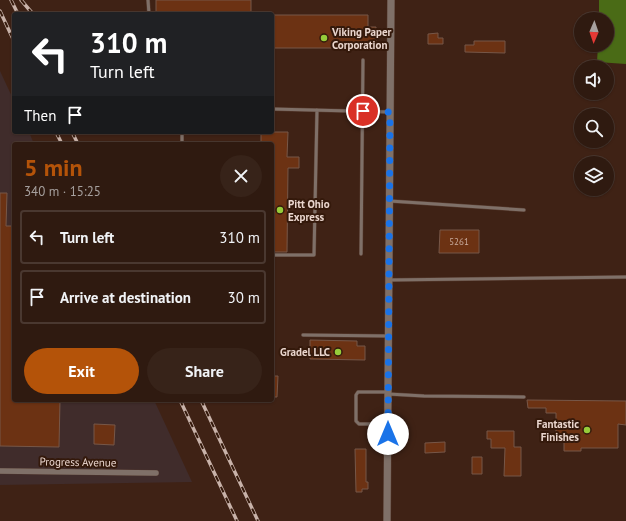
<!DOCTYPE html>
<meta charset="utf-8">
<style>
:root{--surface:#2f1a10;--page:#372319;--text:#f1f3f6;--muted:#a7a19f;--line:#4a3830;--accent:#b45309}
body{margin:0;font-family:"PT Sans",sans-serif;background:var(--page);color:var(--text);height:100vh;display:flex;flex-direction:column;font-size:15px;white-space:nowrap}
*{box-sizing:border-box;margin:0}
p{font-size:13px;color:var(--muted)}
.icon{flex:none;width:22px;height:22px;fill:none;stroke:currentColor;stroke-width:2;stroke-linecap:round;stroke-linejoin:round}
.map{position:relative;flex:1;overflow:hidden}
.sheet{position:absolute;left:12px;top:142px;width:262px;height:260px;display:flex;flex-direction:column;background:var(--surface);border-radius:4px;box-shadow:0 1px 3px #0004,0 0 0 1px var(--line)}
.sheet>*{flex:none}
.guide{position:absolute;left:12px;top:12px;width:262px;height:122px;border-radius:4px;box-shadow:0 1px 3px #0004,0 0 0 1px var(--line);background:#202124;color:#fff;overflow:hidden}
.needle{width:26px;rotate:182deg}
.buttons{position:absolute;left:574px;top:12px;display:grid;gap:8px}
.buttons a{display:grid;place-items:center;width:40px;height:40px;border-radius:50%;background:var(--surface);box-shadow:0 1px 3px #0004,0 0 0 1px var(--line);font-size:20px}
.pin{position:absolute;display:grid;place-items:center;width:34px;height:34px;color:#fff;margin:-17px;border:2px solid #fff;border-radius:50%;box-shadow:0 1px 4px #0007}
.me{position:absolute;width:44px;margin:-22px;rotate:0deg;stroke-linejoin:round;filter:drop-shadow(0 0 3px #0008)}
.turn{display:flex;align-items:center;gap:14px;height:84px;padding:0 12px;font-size:18px}
.turn .icon{width:52px;height:52px;stroke-width:2.5}
.turn b{display:block;font-size:28px;line-height:34px}
.then{display:flex;align-items:center;height:38px;padding:0 12px;background:#0003;gap:8px;font-size:15px}
.round{display:grid;place-items:center;flex:none;width:42px;height:42px;border-radius:21px;background:var(--page)}
.overview{display:flex;align-items:center;justify-content:space-between;height:68px;padding:0 12px}
h1{font-size:24px;font-weight:800;line-height:30px;color:var(--accent)}
.cta{display:flex;gap:8px;margin-top:auto;padding:8px 12px}
.cta a{flex:1;height:46px;border-radius:24px;background:var(--accent);color:#fff;font-size:16px;font-weight:800;line-height:46px;text-align:center}
.cta a+a{background:var(--page);color:var(--text)}
ul{padding:0;list-style:none}
li{display:flex;align-items:center;gap:12px;height:54px;margin:0 8px 6px;padding:0 4px;border:2px solid var(--line);border-radius:4px}
li div{flex:1}
li b{display:block;font-size:15px}
li em{font-style:normal}
.map>svg:first-child{display:block}
</style>
<div class="map">
<svg width="626" height="521" viewBox="0 0 626 521">
<rect width="100%" height="100%" fill="#3f2215"/>
<path fill="#402c2b" d="M0 71 14 101V132H29L34 144H14V400H154L192 482 0 485Z"/>
<path fill="#4a6b16" d="M599 0H626V64L597 62 598 45H607V19H599Z"/>
<path fill="#6c3213" stroke="#775748" d="M156 0H251V14H156Z
M272 15H368V27H376V48H272Z
M438 33V38H443V44H428V34Z
M474 41H505V53L465 52V45H474Z
M261 132H288L287 157H299V168H288L287 252H272V144H261Z
M0 193H7L6 226H14V400H60L59 447 0 446Z
M440 230H479V253H439Z
M310 340 357 341V346H365V360L310 359Z
M272 376H278L277 397H272Z
M527 400 626 401V425L618 424V448H581V451H564V436H556V413H546V408H528Z
M94 424 115 425 114 445 94 444Z
M487 431H514V447H521V476H504L505 448H491V439H487Z
M445 442V452L425 453V443Z
M355 449H366V482H368V489H362V492H356Z
M472 457H482V474H472Z"/>
<g fill="none" stroke-linecap="round" stroke-linejoin="round">
<defs>
<path id="service" d="M148 0 149 14
M272 109 390 112
M182 144V132
M390 201 524 210
M361 254 363 60
M272 255H314L317 110
M389 280 626 277
M303 335 389 336
M388 394 424 396 524 397
M387 424H359L356 421V395L358 392H388"/>
<path id="minor" d="M0 471 156 473"/>
<path id="tertiary" d="M387 521 391 0"/>
</defs>
<use href="#service" stroke="#5a3f33" stroke-width="4"/>
<use href="#minor" stroke="#5a3f33" stroke-width="6"/>
<use href="#tertiary" stroke="#5a3f33" stroke-width="8"/>
<use href="#service" stroke="#7f7068" stroke-width="3"/>
<use href="#minor" stroke="#7f7068" stroke-width="5.5"/>
<use href="#tertiary" stroke="#7f7068" stroke-width="7"/>
<defs>
<path id="rail" d="M11 0 18 14
M21 0 33 14
M0 11 14 41
M56 132 62 144
M72 132 78 144
M180 400 237 521
M201 400 258 521"/>
</defs>
<use href="#rail" stroke="#c8b2a9" stroke-width="3.5"/>
<use href="#rail" stroke="#34190b" stroke-width="2" stroke-dasharray="6" stroke-linecap="butt"/>
</g>
<g fill="none" stroke-linecap="round" stroke-linejoin="round">
<path stroke="#1a73e8" stroke-width="7" stroke-dasharray="0 12.6" d="M363 111 390 112 388 434"/>
</g>
<g fill="#96cc3a" stroke="#34190b" stroke-width="1.5">
<circle cx="324" cy="38" r="4"/>
<circle cx="280" cy="210" r="4"/>
<circle cx="338" cy="352" r="4"/>
<circle cx="587" cy="430" r="4"/>
</g>
<g text-anchor="middle" dominant-baseline="central" stroke-width="4" stroke-linejoin="round" paint-order="stroke">
<g font-size="9" fill="#caad9f">
<text x="459" y="241">5261</text>
</g>
<g font-size="11" font-weight="bold" fill="#ead6ce" stroke="#34190b" text-anchor="start">
<text x="332" y="32">Viking Paper<tspan x="332" dy="13">Corporation</tspan></text>
<text x="288" y="204">Pitt Ohio<tspan x="288" dy="13">Express</tspan></text>
<text x="330" y="352" text-anchor="end">Gradel LLC</text>
<text x="579" y="424" text-anchor="end">Fantastic<tspan x="579" dy="13">Finishes</tspan></text>
</g>
<g font-size="11" fill="#ead6ce" stroke="#34190b">
<text transform="translate(78 462) rotate(1)">Progress Avenue</text>
</g>
</g>
</svg>
<div class="buttons">
<a><svg class="needle" viewBox="-14 -14 28 28"><path d="M0-13l5 13h-10z" fill="#e53935"/><path d="M0 13l5-13h-10z" fill="#a7a19f"/></svg></a>
<a><svg class="icon" aria-label="sound" viewBox="0 0 24 24"><path d="M4 9h4l5-4v14l-5-4H4zM17 9q2 3 0 6"/></svg></a>
<a><svg class="icon" aria-label="search" viewBox="0 0 24 24"><circle cx="10" cy="10" r="6"/><path d="M15 15l6 6"/></svg></a>
<a><svg class="icon" aria-label="layers" viewBox="0 0 24 24"><path d="M12 4l9 5-9 5-9-5zM3 14l9 5 9-5"/></svg></a>
</div>
<div class="pin" style="left:363px;top:111px;background:#d93025"><svg class="icon" aria-label="arrive" viewBox="0 0 24 24"><path d="M6 21V4h12l-3 4 3 4H6"/></svg></div>
<svg class="me" style="left:388px;top:434px" viewBox="-20 -20 40 40"><circle r="19" fill="#fff"/><path d="M0-13L10 11 0 6-10 11z" fill="#1a73e8"/></svg>
<div class="guide">
<div class="turn"><svg class="icon" aria-label="left" viewBox="0 0 24 24"><path d="M17 20v-9H6M10 6l-5 5 5 5"/></svg><div><b>310 m</b>Turn left</div></div>
<div class="then">Then<svg class="icon" aria-label="arrive" viewBox="0 0 24 24"><path d="M6 21V4h12l-3 4 3 4H6"/></svg></div>
</div>
<section class="sheet">
<div class="overview"><div><h1>5 min</h1><p>340 m · 15:25</p></div><a class="round"><svg class="icon" aria-label="close" viewBox="0 0 24 24"><path d="M6 6l12 12M18 6L6 18"/></svg></a></div>
<ul>
<li><svg class="icon" aria-label="left" viewBox="0 0 24 24"><path d="M17 20v-9H6M10 6l-5 5 5 5"/></svg><div><b>Turn left</b></div><em>310 m</em></li>
<li><svg class="icon" aria-label="arrive" viewBox="0 0 24 24"><path d="M6 21V4h12l-3 4 3 4H6"/></svg><div><b>Arrive at destination</b></div><em>30 m</em></li>
</ul>
<div class="cta"><a>Exit</a><a>Share</a></div>
</section>
</div>
